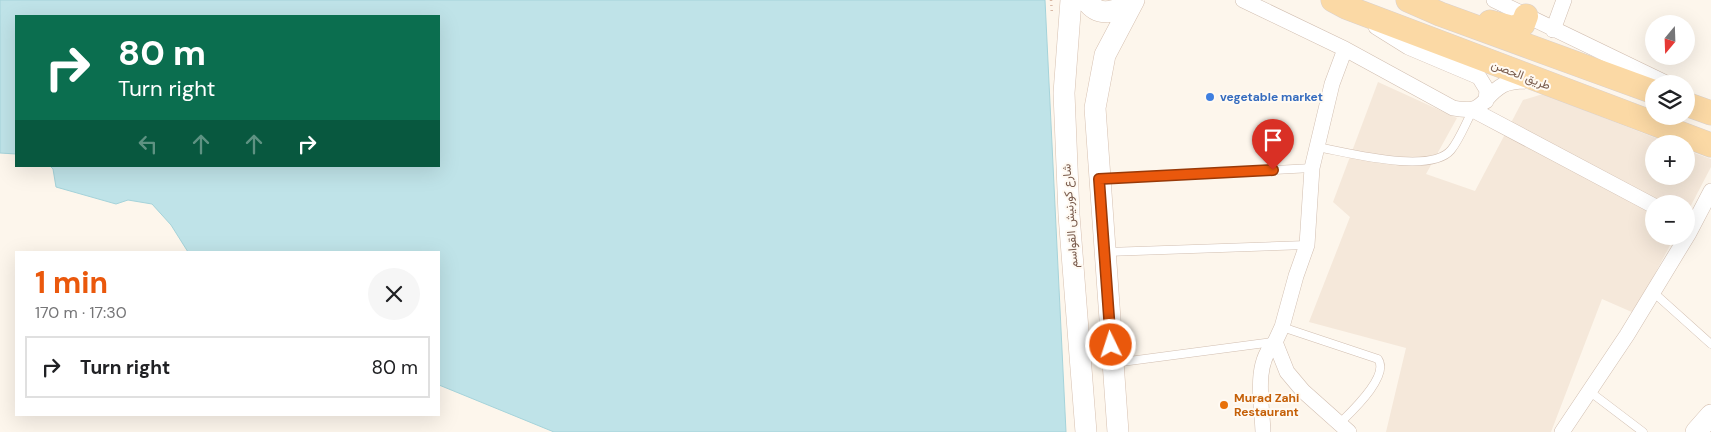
<!DOCTYPE html>
<meta charset="utf-8">
<style>
:root{--surface:#fff;--page:#f6f6f6;--text:#202124;--muted:#757577;--line:#e0e0e0;--accent:#ea580c}
body{margin:0;font-family:"DM Sans",Vazirmatn,sans-serif;background:var(--page);color:var(--text);height:100vh;display:flex;flex-direction:column;font-size:19px;white-space:nowrap}
*{box-sizing:border-box;margin:0}
p{font-size:16px;color:var(--muted)}
.icon{flex:none;width:28px;height:28px;fill:none;stroke:currentColor;stroke-width:2;stroke-linecap:round;stroke-linejoin:round}
.map{position:relative;flex:1;overflow:hidden}
.panel{position:absolute;left:15px;top:251px;width:425px;height:165px;display:flex;flex-direction:column;background:var(--surface);border-radius:0px;box-shadow:0 5px 20px #0002}
.panel>*{flex:none}
.top-card{position:absolute;left:15px;top:15px;width:425px;height:152px;border-radius:0px;box-shadow:0 5px 20px #0002;background:#0b6e4f;color:#fff;overflow:hidden}
.needle{width:32px;rotate:199deg}
.tools{position:absolute;left:1645px;top:15px;display:grid;gap:10px}
.tools a{display:grid;place-items:center;width:50px;height:50px;border-radius:50%;background:var(--surface);box-shadow:0 5px 20px #0002;font-size:25px}
.pin{position:absolute;display:grid;place-items:center;width:42px;height:42px;color:#fff;margin:-51px -21px;border-radius:50% 50% 50% 0;rotate:-45deg;box-shadow:0 0 5px #0007}
.pin .icon{rotate:45deg}
.me{position:absolute;width:55px;margin:-28px;rotate:356deg;stroke-linejoin:round;filter:drop-shadow(0 0 4px #0008)}
.turn{display:flex;align-items:center;gap:18px;height:105px;padding:0 20px;font-size:22px}
.turn .icon{width:65px;height:65px;stroke-width:2.5}
.turn b{display:block;font-size:35px;line-height:42px}
.lanes{display:flex;align-items:center;height:48px;padding:0 20px;background:#0003;justify-content:center;gap:25px;direction:ltr}
.lanes .off{opacity:.35}
.round{display:grid;place-items:center;flex:none;width:52px;height:52px;border-radius:26px;background:var(--page)}
.head{display:flex;align-items:center;justify-content:space-between;height:85px;padding:0 20px}
h1{font-size:30px;font-weight:700;line-height:38px;color:var(--accent)}
ul{padding:0;list-style:none}
li{display:flex;align-items:center;gap:15px;height:62px;margin:0 10px 8px;padding:0 10px;border:2px solid var(--line);border-radius:0px}
li div{flex:1}
li b{display:block;font-size:19px}
li em{font-style:normal}
.map>svg:first-child{display:block}
</style>
<div class="map">
<svg width="1711" height="432" viewBox="0 0 1711 432">
<rect width="100%" height="100%" fill="#fdf6ec"/>
<path fill="#f5e8da" d="M1378 82 1457 118 1426 174 1475 191 1523 100 1543 94 1671 144H1654V176H1686V150L1711 159V167L1686 215V204H1654V236H1675L1634 313 1602 299 1551 432H1386L1406 348 1309 322 1350 217 1333 202Z"/>
<path fill="#bfe3e8" stroke="#a5d3da" d="M0 0H1045L1066 432H554L439 385V252H188L171 225 152 204 128 200 116 204 56 187 53 169 50 166H439V16H16V154L0 153Z"/>
<g fill="none" stroke-linecap="round" stroke-linejoin="round">
<defs>
<path id="lane" d="M1317 147C1346 152 1430 175 1451 150 1460 139 1466 122 1473 110
M1101 179 1312 168
M1107 252 1307 245
M1653 292 1711 344
M1282 327 1378 359C1390 376 1352 411 1340 423
M1114 363 1273 342
M1589 391 1643 432"/>
<path id="street" d="M1243 0 1345 49 1453 108C1486 115 1480 98 1503 85 1511 81 1520 81 1529 81
M1494 0 1668 84
M1376 27 1408 47 1479 77 1487 90 1486 101
M1553 30 1564 0
M1345 49 1332 84 1312 168 1307 245 1296 276 1282 327 1275 342 1287 372 1303 391 1349 432
M1473 110 1654 206
M1263 432C1262 403 1253 364 1275 342
M1562 432 1627 335 1689 233 1711 191"/>
<path id="secondary" d="M1071 0 1064 93 1069 215 1086 432
M1086 0C1099 19 1114 11 1132 4
M1118 432 1095 108 1105 55 1134 0
M1696 432 1711 415"/>
<path id="primary" d="M1333 0 1346 7 1711 145
M1408 0 1440 14 1654 92
M1490 22 1513 28 1523 24 1526 16
M1686 104 1711 113"/>
</defs>
<use href="#lane" stroke="#d1beb0" stroke-width="9"/>
<use href="#street" stroke="#d1beb0" stroke-width="16"/>
<use href="#secondary" stroke="#d6c0b0" stroke-width="22"/>
<use href="#primary" stroke="#dad1cd" stroke-width="25"/>
<path stroke="#d9b8a5" stroke-width="2.5" stroke-dasharray="1 4" stroke-linecap="butt" d="M1051 0 1052 14"/>
<use href="#lane" stroke="#fff" stroke-width="8"/>
<use href="#street" stroke="#fff" stroke-width="15"/>
<use href="#secondary" stroke="#fff" stroke-width="21"/>
<use href="#primary" stroke="#fbd9a5" stroke-width="24"/>
</g>
<g fill="none" stroke-linecap="round" stroke-linejoin="round">
<defs>
<path id="route" d="M1111 345 1099 179 1273 170"/>
</defs>
<use href="#route" stroke="#983908" stroke-width="12"/>
<use href="#route" stroke="#ea580c" stroke-width="9"/>
</g>
<circle fill="#3f7fe0" stroke="#fffaf3" stroke-width="2" cx="1210" cy="97" r="5"/>
<circle fill="#e8710a" stroke="#fffaf3" stroke-width="2" cx="1224" cy="405" r="5"/>
<g text-anchor="middle" dominant-baseline="central" stroke-width="4" stroke-linejoin="round" paint-order="stroke">
<g font-size="12" fill="#7a5c4d" stroke="#fffaf3">
<text transform="translate(1521 75) rotate(21)">طريق الحصن</text>
<text transform="translate(1070 216) rotate(-94)">شارع كورنيش القواسم</text>
</g>
<g font-size="12" font-weight="bold" fill="#366cbe" stroke="#fffaf3" text-anchor="start">
<text x="1220" y="97">vegetable market</text>
</g>
<g font-size="12" font-weight="bold" fill="#c56008" stroke="#fffaf3" text-anchor="start">
<text x="1234" y="398">Murad Zahi<tspan x="1234" dy="14">Restaurant</tspan></text>
</g>
</g>
</svg>
<div class="tools">
<a><svg class="needle" viewBox="-14 -14 28 28"><path d="M0-13l5 13h-10z" fill="#e53935"/><path d="M0 13l5-13h-10z" fill="#757577"/></svg></a>
<a><svg class="icon" aria-label="layers" viewBox="0 0 24 24"><path d="M12 4l9 5-9 5-9-5zM3 14l9 5 9-5"/></svg></a>
<a>+</a>
<a>−</a>
</div>
<div class="pin" style="left:1273px;top:170px;background:#d93025"><svg class="icon" aria-label="arrive" viewBox="0 0 24 24"><path d="M6 21V4h12l-3 4 3 4H6"/></svg></div>
<svg class="me" style="left:1111px;top:345px" viewBox="-20 -20 40 40"><circle r="17" fill="#ea580c" stroke="#fff" stroke-width="3"/><path d="M0-11L8 9 0 5-8 9z" fill="#fff"/></svg>
<div class="top-card">
<div class="turn"><svg class="icon" aria-label="right" viewBox="0 0 24 24"><path d="M7 20v-9h11M14 6l5 5-5 5"/></svg><div><b>80 m</b>Turn right</div></div>
<div class="lanes"><svg class="icon off" aria-label="left" viewBox="0 0 24 24"><path d="M17 20v-9H6M10 6l-5 5 5 5"/></svg><svg class="icon off" aria-label="ahead" viewBox="0 0 24 24"><path d="M12 20V5M6 11l6-6 6 6"/></svg><svg class="icon off" aria-label="ahead" viewBox="0 0 24 24"><path d="M12 20V5M6 11l6-6 6 6"/></svg><svg class="icon" aria-label="right" viewBox="0 0 24 24"><path d="M7 20v-9h11M14 6l5 5-5 5"/></svg></div>
</div>
<section class="panel">
<div class="head"><div><h1>1 min</h1><p>170 m · 17:30</p></div><a class="round"><svg class="icon" aria-label="close" viewBox="0 0 24 24"><path d="M6 6l12 12M18 6L6 18"/></svg></a></div>
<ul>
<li><svg class="icon" aria-label="right" viewBox="0 0 24 24"><path d="M7 20v-9h11M14 6l5 5-5 5"/></svg><div><b>Turn right</b></div><em>80 m</em></li>
</ul>
</section>
</div>
